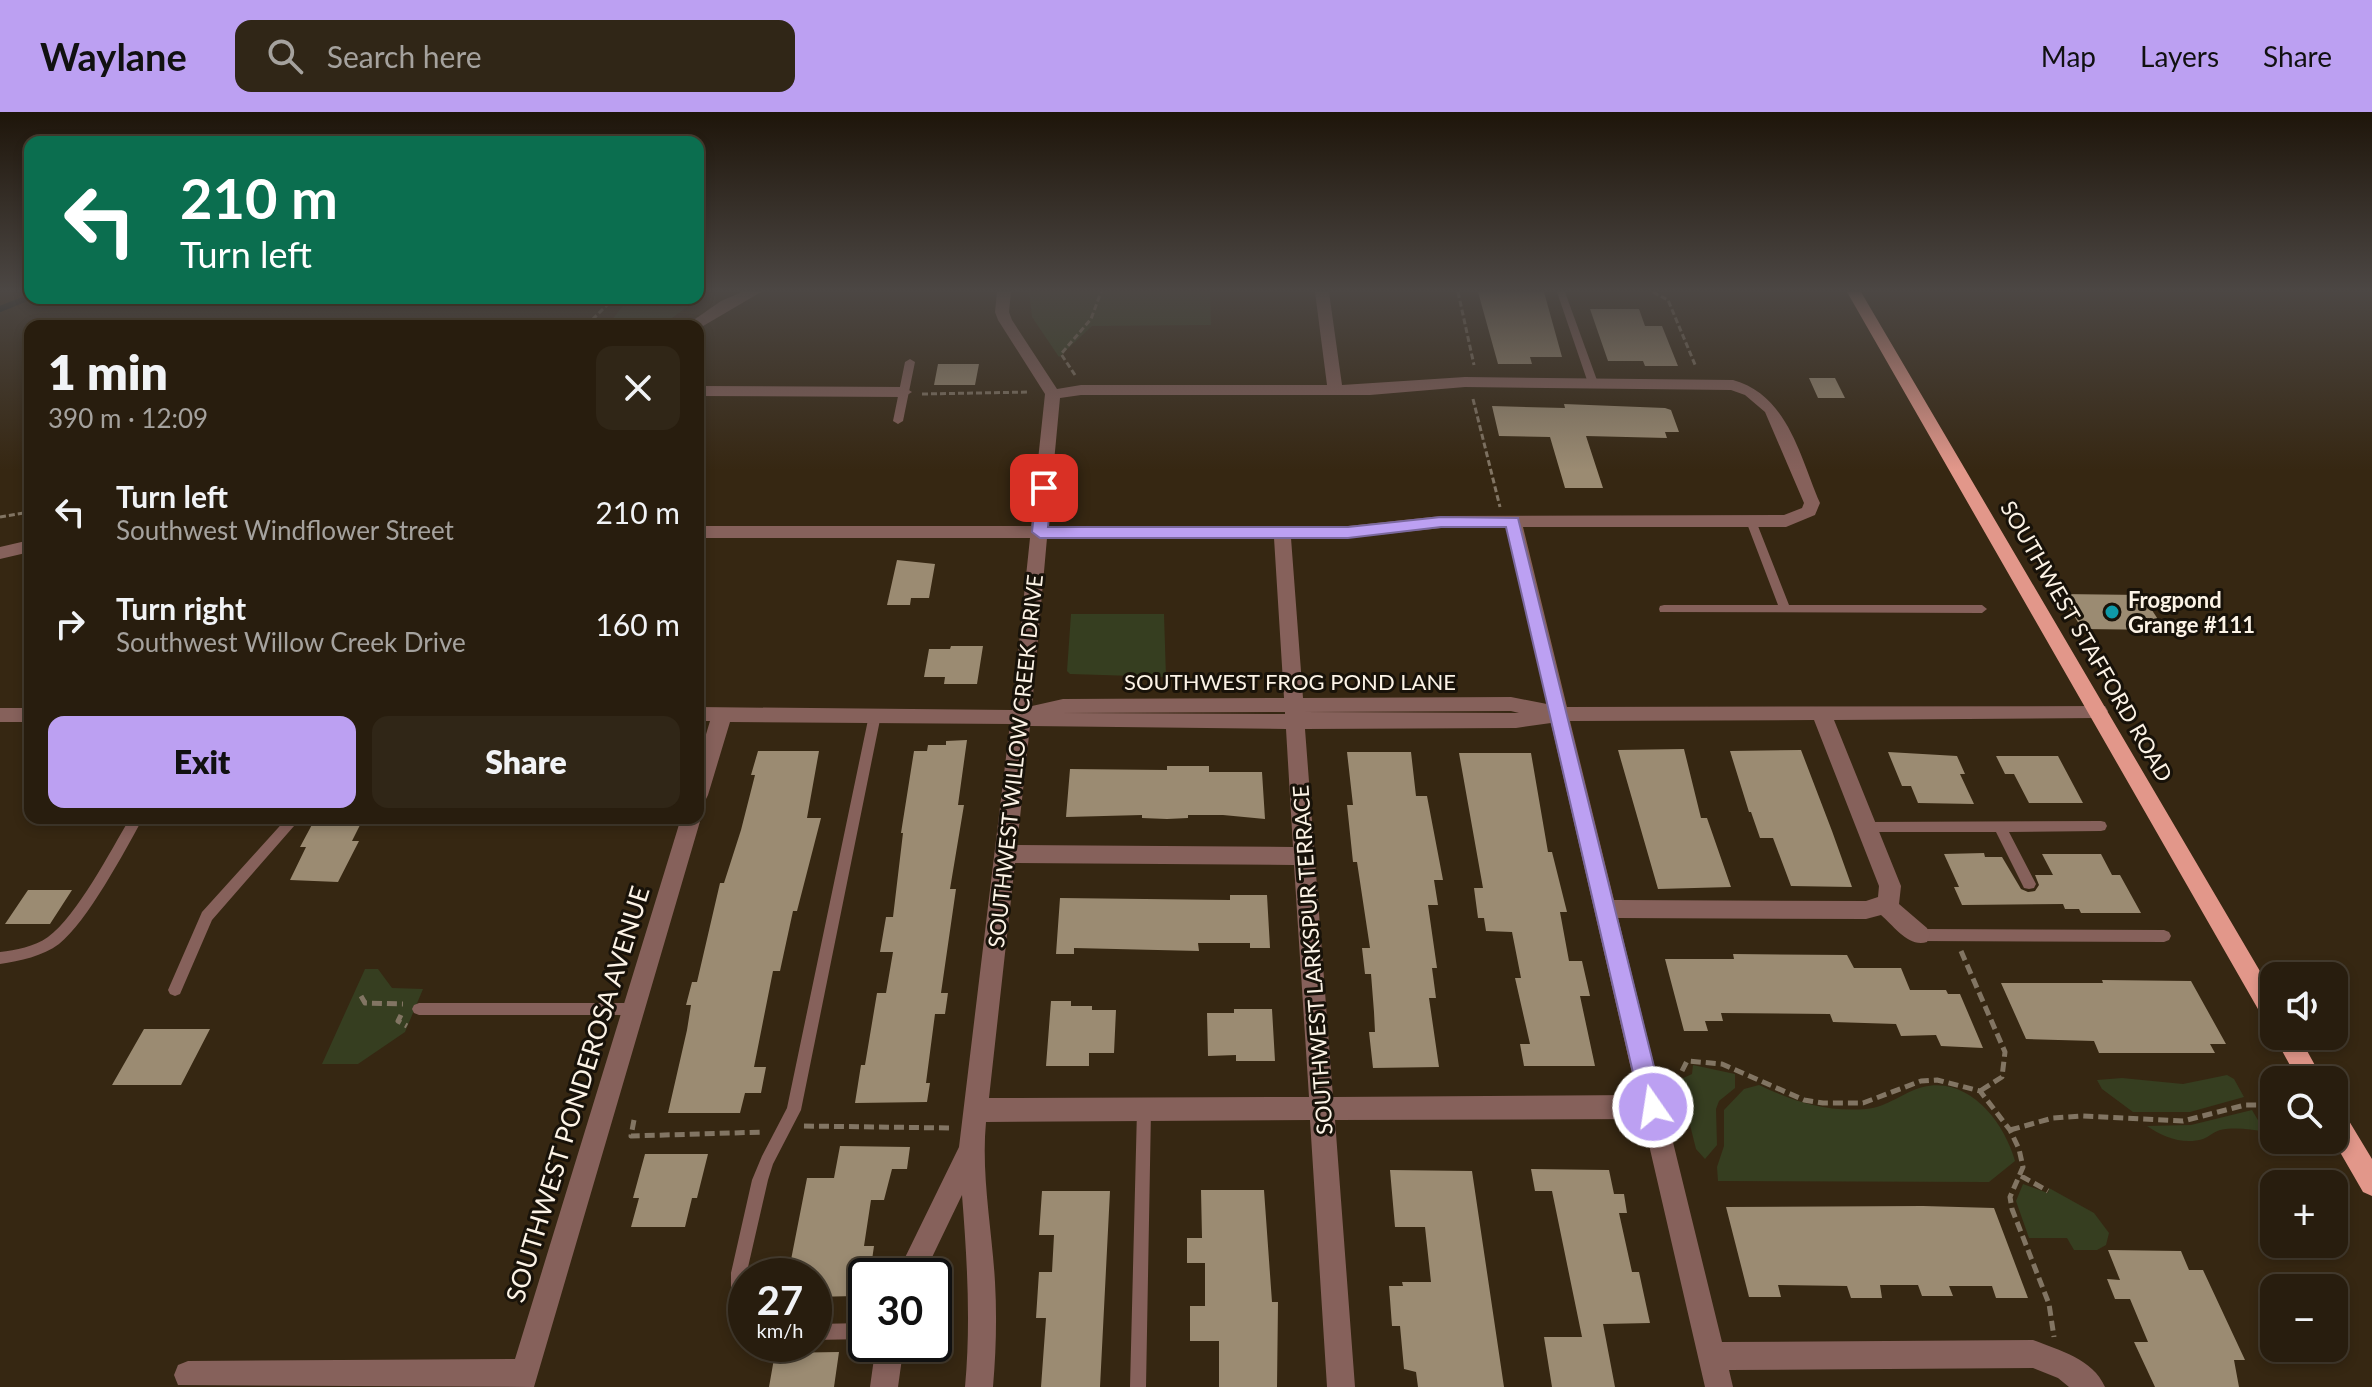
<!DOCTYPE html>
<meta charset="utf-8">
<style>
:root{--surface:#281d0e;--page:#302617;--text:#f1f3f6;--muted:#a5a29e;--line:#443b2e;--accent:#bca0f2}
body{margin:0;font-family:Lato,sans-serif;background:var(--page);color:var(--text);height:100vh;display:flex;flex-direction:column;font-size:30px;white-space:nowrap}
*{box-sizing:border-box;margin:0}
p{font-size:26px;color:var(--muted)}
.icon{flex:none;width:44px;height:44px;fill:none;stroke:currentColor;stroke-width:2;stroke-linecap:round;stroke-linejoin:round}
.map{position:relative;flex:1;overflow:hidden}
.side{position:absolute;left:24px;top:208px;width:680px;height:504px;display:flex;flex-direction:column;background:var(--surface);border-radius:16px;box-shadow:0 4px 12px #0003,0 0 0 2px var(--line)}
.side>*{flex:none}
.hud{position:absolute;left:24px;top:24px;width:680px;height:168px;border-radius:16px;box-shadow:0 4px 12px #0003,0 0 0 2px var(--line);background:#0b6e4f;color:#fff;overflow:hidden}
.fabs{position:absolute;left:2260px;top:850px;display:grid;gap:16px}
.fabs a{display:grid;place-items:center;width:88px;height:88px;border-radius:16px;background:var(--surface);box-shadow:0 4px 12px #0003,0 0 0 2px var(--line);font-size:40px}
.speed{position:absolute;left:728px;top:1146px;display:flex;gap:16px;font-size:40px;font-weight:700;text-align:center}
.speed>*{display:grid;place-content:center;width:104px;height:104px;border-radius:50%;background:var(--surface);box-shadow:0 4px 12px #0003,0 0 0 2px var(--line);line-height:1}
.speed small{font-size:20px;font-weight:400}
.speed .limit{border:4px solid #111;border-radius:12px;background:#fff;color:#111}
.pin{position:absolute;display:grid;place-items:center;width:68px;height:68px;color:#fff;margin:-34px;border-radius:16px;box-shadow:0 4px 12px #0006}
.me{position:absolute;width:88px;margin:-44px;rotate:347deg;stroke-linejoin:round;filter:drop-shadow(0 0 6px #0008)}
.turn{display:flex;align-items:center;gap:28px;height:168px;padding:0 24px;font-size:36px}
.turn .icon{width:104px;height:104px;stroke-width:2.5}
.turn b{display:block;font-size:56px;line-height:68px}
.round{display:grid;place-items:center;flex:none;width:84px;height:84px;border-radius:16px;background:var(--page)}
.head{display:flex;align-items:center;justify-content:space-between;height:136px;padding:0 24px}
h1{font-size:48px;font-weight:800;line-height:60px}
.action{display:flex;gap:16px;margin-top:auto;padding:16px 24px}
.action a{flex:1;height:92px;border-radius:16px;background:var(--accent);color:#111;font-size:32px;font-weight:800;line-height:92px;text-align:center}
.action a+a{background:var(--page);color:var(--text)}
ul{padding:0;list-style:none}
li{display:flex;align-items:center;gap:24px;height:112px;padding:0 24px}
li div{flex:1}
li b{display:block;font-size:30px}
li em{font-style:normal}
header{display:flex;align-items:center;gap:48px;box-sizing:border-box;height:112px;padding:0 40px;background:var(--accent);color:#111}
header strong{font-size:38px}
nav{display:flex;gap:44px;margin-inline-start:auto;font-size:28px}
.search{width:560px;height:72px;background:var(--page);display:flex;align-items:center;gap:20px;box-sizing:border-box;padding:0 28px;border-radius:16px;color:var(--muted);font-size:30px}
.map>svg:first-child{display:block}
</style>
<header>
<strong>Waylane</strong>
<div class="search"><svg class="icon" aria-label="search" viewBox="0 0 24 24"><circle cx="10" cy="10" r="6"/><path d="M15 15l6 6"/></svg>Search here</div>
<nav><a>Map</a><a>Layers</a><a>Share</a></nav>
</header>
<div class="map">
<svg width="2372" height="1275" viewBox="0 0 2372 1275">
<rect width="100%" height="100%" fill="#362712"/>
<path fill="#363e20" d="M1029 180H1210L1211 213 1092 214 1059 245 1032 205Z
M629 186H685L694 190 661 214 608 213Z
M1071 502H1164L1166 565 1070 562 1067 559Z
M365 857H378L392 876 423 877 405 920 358 952H322Z
M1693 953 1735 962V976L1719 989 1716 997 1717 1033 1705 1047 1696 1037 1685 993 1688 992 1679 968 1692 962Z
M2227 963 2234 967 2244 985 2190 1000H2133L2102 977 2097 968 2122 966 2183 972Z
M1759 973C1795 990 1825 1000 1866 997 1888 995 1903 980 1923 975 1969 964 2004 1010 2015 1049L1989 1070 1718 1069 1717 1055 1724 1034V998L1744 977Z
M2252 998 2265 1020C2250 1017 2235 1015 2220 1018 2213 1020 2209 1025 2203 1027 2183 1033 2163 1025 2147 1014L2191 1013Z
M2023 1072 2048 1081 2049 1076 2094 1101 2109 1121 2106 1133 2097 1138H2074L2067 1126H2029L2016 1089Z"/>
<g fill="none" stroke-linecap="round" stroke-linejoin="round">
<path stroke="#001216" stroke-width="6" d="M0 197 30 185"/>
</g>
<path fill="#9b8b72" d="M1478 180H1544L1562 245H1530L1532 252H1498Z
M1590 197H1639L1645 214H1662L1678 254H1645L1643 249H1608Z
M938 252H979L975 273H934Z
M1809 266H1835L1845 286H1818Z
M1564 292 1665 296 1671 298 1679 320H1665L1667 326 1586 324 1603 376H1565L1550 325 1499 324 1492 294 1565 296Z
M897 448 935 452 929 486H911L910 493H887Z
M2061 482 2142 483 2165 518 2082 517Z
M951 534H983L977 572H944L945 565H924L929 537H950Z
M967 628 958 693H964L950 777H956L941 881H948L945 902H935L926 971H930L927 990 855 991 861 953H865L877 881H886L893 840H880L886 805H893L903 721H901L914 639H927L928 633H946V629Z
M1684 637 1701 706H1707L1731 775 1658 777 1618 638Z
M1801 638 1832 719 1852 775 1791 774 1773 726H1760L1751 700H1749L1730 639Z
M758 639H819L807 706H821L797 799H793L780 859H773L754 955H766L761 981H745L740 1001H668L687 918 691 893H686L692 870H697L720 771H724L741 718 755 663H751Z
M1347 640H1411L1416 684H1427L1443 768H1434L1438 793H1428L1437 856H1432L1436 886H1429L1439 955 1373 956 1369 920H1375L1374 900 1371 862H1365L1362 836H1370L1357 750H1353L1347 693H1353Z
M1888 640 1957 644 1965 662H1960L1974 692 1918 691 1911 674H1902Z
M1459 641H1531L1548 740H1552L1567 800H1560L1569 849H1582L1590 884H1580L1595 954H1524L1520 932H1530L1515 866H1521L1512 820 1486 819 1484 806H1478L1474 776H1483Z
M1996 644H2058L2083 691H2029L2014 662H2005Z
M1167 654H1209V660H1262L1265 707 1223 703H1188V706L1167 707 1142 706V703L1066 705 1070 657 1167 658Z
M315 707H363L352 729H359L338 770 290 768 306 735H300Z
M1984 741 1985 745H2002L2021 777 2028 780 2035 779 2039 773 2035 763H2053L2042 742H2101L2112 763H2120L2141 801H2081L2079 797H2065L2063 792 1962 793 1954 775H1959L1944 742Z
M28 778H72L50 812H5Z
M1230 783H1267L1270 836H1250V831H1198L1199 839 1074 836V842H1056L1060 786 1230 788Z
M1733 842 1847 843 1854 856H1901L1910 878H1946L1948 882H1960L1983 936 1941 934 1936 923 1901 924 1896 912 1833 910 1830 902 1721 901 1723 909H1705L1708 919H1684L1665 847H1734Z
M2102 868 2191 869 2226 932H2210L2215 941H2099L2094 929 2026 927 2001 871H2103Z
M1051 889H1071V894H1092V898H1116L1114 941H1089V954H1046Z
M1234 897H1272L1275 949H1236V943L1208 944 1207 901H1234Z
M144 917H210L181 973H112Z
M840 1034 910 1035 907 1057H892L884 1088H871L864 1134H874L870 1162H858L855 1184 814 1185V1164H799L800 1157 789 1158 807 1066H834Z
M645 1042H708L697 1086H692L685 1115H631L639 1086H633Z
M1531 1057 1609 1058 1614 1082H1624L1627 1101H1619L1632 1160H1639L1650 1211 1603 1212 1615 1275H1552L1544 1225H1582L1552 1079H1535Z
M1390 1058 1472 1059 1504 1275H1418L1416 1260 1404 1257 1400 1214H1392L1389 1174H1403L1402 1170H1431L1425 1115H1395Z
M1201 1078H1264L1272 1190H1278L1277 1275H1219V1229H1190V1194H1205V1151H1187V1126H1202Z
M1042 1079H1110L1100 1275H1041L1046 1206H1036L1039 1160H1052L1054 1123H1039Z
M1923 1094 1994 1096 2028 1186H1996L1992 1174H1949L1953 1184H1922L1918 1173H1880L1882 1186H1851L1847 1174 1778 1173 1781 1185H1749L1726 1095Z
M2108 1138 2181 1139 2189 1158H2203L2245 1248H2234L2239 1275H2155L2134 1230H2148L2130 1187H2115L2107 1167 2120 1168Z
M839 1240 834 1275H769L775 1241Z"/>
<g fill="none" stroke-linecap="round" stroke-linejoin="round">
<path stroke="#827563" stroke-width="3" stroke-dasharray="6 3" stroke-linecap="butt" d="M1458 180 1474 253
M1653 180 1668 188 1696 255
M586 214 614 186
M1075 263 1061 242 1091 207 1101 180
M922 282 1030 280
M1473 287 1500 395
M0 405 30 400"/>
<path stroke="#827563" stroke-width="5" stroke-dasharray="10 5" stroke-linecap="butt" d="M1961 839 2005 940 2002 965 1980 979
M361 884 365 891 403 892
M401 903 398 909 407 914
M1682 959 1687 949 1722 952 1804 988 1823 991H1863L1921 969 1937 968 1980 979 2010 1018 2019 1037 2023 1055 2010 1085 2012 1097 2049 1192 2054 1225
M634 1008 631 1024 764 1020
M804 1014 951 1016
M2010 1018 2053 1006 2081 1004 2183 1009 2245 993H2274
M2021 1064 2048 1079"/>
<path fill="#86615b" fill-rule="evenodd" d="M1557 180H1565L1598 271 1596 273 1593 274 1588 271Z
M910 247 915 250 903 309 898 312 893 309 905 250Z
M1751 406 1756 409 1789 493H1982L1987 497 1982 501 1660 500 1659 497 1660 494 1664 493H1778L1746 409Z
M875 599 881 603 801 998 773 1052 768 1068 746 1164V1210L740 1208 731 1183V1161L752 1068 762 1044 787 996 869 603Z
M130 706H143C125 739 87 810 59 832 43 844 20 849 0 852V840C16 838 34 835 48 825 77 804 111 738 130 706Z
M287 706H301L212 808 180 882 175 884 170 882 168 878 202 800Z
M2101 709 2105 710 2107 714 2105 718 2101 719 2009 720 2036 772 2034 776 2029 777 2024 776 1996 720H1867L1863 719 1861 715 1863 711 1867 710Z
M1919 817 2164 818 2169 820 2171 824 2169 828 2164 830 1919 829 1914 827 1912 823 1914 819Z
M419 891H634L639 893 641 897 639 901 634 903H419L414 901 412 897 414 893Z
M1144 991 1149 993 1151 998 1146 1275H1130L1137 998 1139 993Z
M866 1211V1227L814 1228V1212Z"/>
<path fill="#86615b" fill-rule="evenodd" d="M742 180H761L698 217V214H685L721 189Z
M997 180H1011L1009 200 1012 208 1057 277 1081 273H1327L1315 180H1329L1342 273 1465 265 1733 268C1788 283 1800 345 1820 391L1815 403 1786 415H1523L1567 595 2105 594 2108 599 2105 604 2098 606 1834 608 1901 774 1899 792 1927 816 1930 823 1927 830C1909 836 1894 814 1881 803L1866 807 1618 806 1722 1230 2033 1228C2059 1238 2093 1247 2105 1275H2069L2058 1266 2033 1256 1729 1258 1733 1275H1705L1643 1007 1335 1008 1355 1275H1327L1310 1008 986 1010C981 1063 992 1117 995 1170 997 1205 996 1240 993 1275H965C971 1210 967 1147 962 1083L923 1164H896L959 1035 1010 612 730 610 708 683 705 689 698 691V649L710 609H698V595L1012 598 1030 426H698V414H1031L1045 282 998 208 995 200ZM1465 275 1731 278 1745 283 1765 300 1804 391 1802 396 1784 403 1441 404 1348 414H1048L1060 286 1081 283H1370ZM1441 416H1506L1547 592 1511 585 1303 586 1291 426H1348ZM1047 426H1274L1284 586 1063 587 1032 594ZM1511 599 1519 601 1304 600ZM1285 600V602L1063 601ZM1814 608 1879 774 1878 785 1866 789 1614 788 1570 609ZM1551 611 1637 983 1333 985 1305 617 1516 616ZM1030 614 1286 617 1293 735 1017 733ZM1015 751 1294 753 1309 985 989 986Z
M698 274 904 275 912 280 904 285 698 284Z
M30 428V440L0 447V435Z
M0 596H30V610H0Z
M698 700 701 706 534 1275 178 1273 174 1263 178 1253 188 1249 515 1247 681 706H698Z
M876 1232H904L898 1275H870Z"/>
<path fill="#e2978a" fill-rule="evenodd" d="M1847 180H1861L2274 883V915L2266 911Z
M2274 924H2299L2323 968H2298Z
M2334 995 2343 999 2372 1047V1084L2363 1080 2333 1028Z"/>
</g>
<linearGradient id="sky" x2="0" y2="1"><stop stop-color="#1e150a"/><stop offset="0.5" stop-color="#4c4744"/><stop offset="1" stop-color="#4c4744" stop-opacity="0"/></linearGradient>
<rect width="2372" height="358" fill="url(#sky)"/>
<path fill="#bca0f2" stroke="#7a689d" stroke-width="2" d="M1044 371 1052 376 1048 415H1348L1441 405 1518 406 1664 995 1660 1002 1653 1005 1645 1002 1641 995 1506 415H1441L1348 426H1040L1032 420 1037 376Z"/>
<circle fill="#0f9aa8" stroke="#181209" stroke-width="3" cx="2112" cy="500" r="8"/>
<g text-anchor="middle" dominant-baseline="central" stroke-width="6" stroke-linejoin="round" paint-order="stroke">
<g font-size="22" font-weight="bold" fill="#fcf3e6" stroke="#181209" text-anchor="start">
<text x="2128" y="487">Frogpond<tspan x="2128" dy="25">Grange #111</tspan></text>
</g>
<g font-size="22" fill="#fcf3e6" stroke="#181209">
<text transform="translate(2087 529) rotate(60)">SOUTHWEST STAFFORD ROAD</text>
<text x="1290" y="569">SOUTHWEST FROG POND LANE</text>
<text transform="translate(1015 649) rotate(-84)">SOUTHWEST WILLOW CREEK DRIVE</text>
<text transform="translate(1312 848) rotate(-94)">SOUTHWEST LARKSPUR TERRACE</text>
</g>
<g font-size="26" fill="#fcf3e6" stroke="#181209">
<text transform="translate(577 982) rotate(-73)">SOUTHWEST PONDEROSA AVENUE</text>
</g>
</g>
</svg>
<div class="fabs">
<a><svg class="icon" aria-label="sound" viewBox="0 0 24 24"><path d="M4 9h4l5-4v14l-5-4H4zM17 9q2 3 0 6"/></svg></a>
<a><svg class="icon" aria-label="search" viewBox="0 0 24 24"><circle cx="10" cy="10" r="6"/><path d="M15 15l6 6"/></svg></a>
<a>+</a>
<a>−</a>
</div>
<div class="speed"><div>27<small>km/h</small></div><div class="limit">30</div></div>
<div class="pin" style="left:1044px;top:376px;background:#d93025"><svg class="icon" aria-label="arrive" viewBox="0 0 24 24"><path d="M6 21V4h12l-3 4 3 4H6"/></svg></div>
<svg class="me" style="left:1653px;top:995px" viewBox="-20 -20 40 40"><circle r="17" fill="#bca0f2" stroke="#fff" stroke-width="3"/><path d="M0-11L8 9 0 5-8 9z" fill="#fff"/></svg>
<div class="hud">
<div class="turn"><svg class="icon" aria-label="left" viewBox="0 0 24 24"><path d="M17 20v-9H6M10 6l-5 5 5 5"/></svg><div><b>210 m</b>Turn left</div></div>
</div>
<section class="side">
<div class="head"><div><h1>1 min</h1><p>390 m · 12:09</p></div><a class="round"><svg class="icon" aria-label="close" viewBox="0 0 24 24"><path d="M6 6l12 12M18 6L6 18"/></svg></a></div>
<ul>
<li><svg class="icon" aria-label="left" viewBox="0 0 24 24"><path d="M17 20v-9H6M10 6l-5 5 5 5"/></svg><div><b>Turn left</b><p>Southwest Windflower Street</p></div><em>210 m</em></li>
<li><svg class="icon" aria-label="right" viewBox="0 0 24 24"><path d="M7 20v-9h11M14 6l5 5-5 5"/></svg><div><b>Turn right</b><p>Southwest Willow Creek Drive</p></div><em>160 m</em></li>
</ul>
<div class="action"><a>Exit</a><a>Share</a></div>
</section>
</div>
